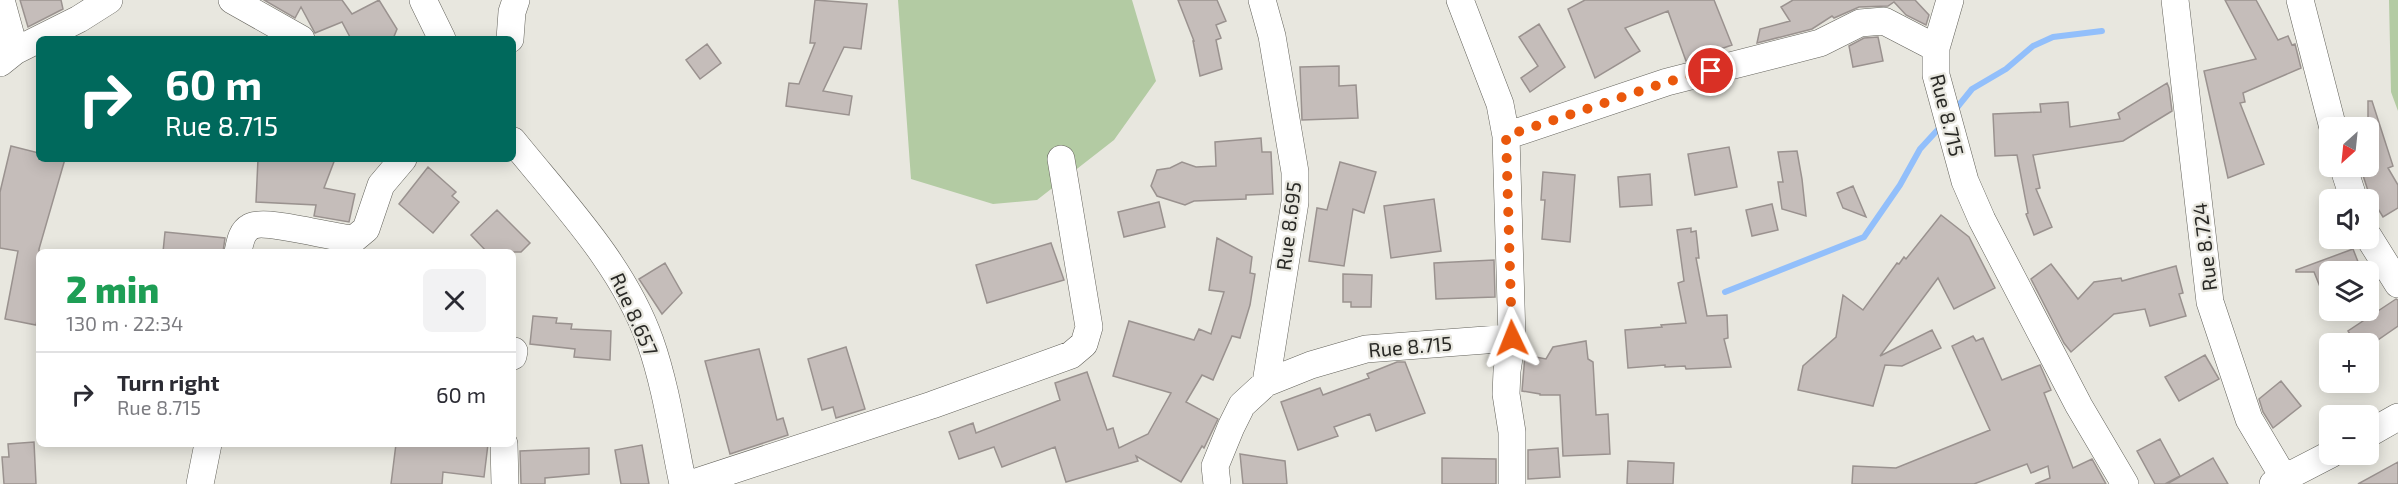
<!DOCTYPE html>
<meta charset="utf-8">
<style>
:root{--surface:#fff;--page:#f2f2f3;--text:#2b2b33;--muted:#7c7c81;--line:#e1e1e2}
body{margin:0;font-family:"Exo 2",sans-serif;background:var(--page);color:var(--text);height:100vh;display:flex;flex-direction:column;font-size:22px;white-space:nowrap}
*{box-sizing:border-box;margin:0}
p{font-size:20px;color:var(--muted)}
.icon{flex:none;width:33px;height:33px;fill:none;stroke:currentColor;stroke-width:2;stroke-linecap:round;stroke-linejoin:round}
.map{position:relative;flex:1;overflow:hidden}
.drawer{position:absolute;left:36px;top:249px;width:480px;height:198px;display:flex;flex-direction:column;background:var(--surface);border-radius:9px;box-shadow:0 3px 15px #0003}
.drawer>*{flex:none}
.hud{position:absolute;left:36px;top:36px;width:480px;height:126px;border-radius:9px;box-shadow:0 3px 15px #0003;background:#00695c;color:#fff;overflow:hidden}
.needle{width:39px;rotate:207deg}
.buttons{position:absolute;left:2319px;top:117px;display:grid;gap:12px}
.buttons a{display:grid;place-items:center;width:60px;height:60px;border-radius:9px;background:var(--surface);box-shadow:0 3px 15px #0003;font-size:30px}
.pin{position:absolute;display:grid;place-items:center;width:51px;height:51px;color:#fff;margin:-26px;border:3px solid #fff;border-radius:50%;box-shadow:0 2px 6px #0007}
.me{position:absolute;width:66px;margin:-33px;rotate:358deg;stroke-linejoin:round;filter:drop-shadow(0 0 4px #0008)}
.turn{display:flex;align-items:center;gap:21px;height:126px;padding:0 30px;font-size:27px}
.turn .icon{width:78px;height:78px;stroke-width:2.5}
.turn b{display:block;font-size:42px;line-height:51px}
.round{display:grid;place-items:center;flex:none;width:63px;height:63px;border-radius:9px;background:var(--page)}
.headline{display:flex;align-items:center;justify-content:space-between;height:102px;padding:0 30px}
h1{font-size:36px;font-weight:800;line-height:45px;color:#1e9e55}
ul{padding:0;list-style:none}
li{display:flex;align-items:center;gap:18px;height:84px;padding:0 30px;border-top:2px solid var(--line)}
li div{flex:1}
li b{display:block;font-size:22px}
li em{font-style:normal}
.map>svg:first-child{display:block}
</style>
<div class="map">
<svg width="2398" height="484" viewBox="0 0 2398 484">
<rect width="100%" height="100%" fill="#e8e7df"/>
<path fill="#b3cba3" d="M898 0H1132L1156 81 1114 140 1037 200 993 204 911 179Z
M2389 0H2398V111L2391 92Z"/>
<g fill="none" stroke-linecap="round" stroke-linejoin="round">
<path stroke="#92bffb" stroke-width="6" d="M1955 110 1972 89 2006 69 2033 46 2053 37 2102 31
M1725 292 1864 237 1900 185 1920 149 1943 124"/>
</g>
<path fill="#c5bdba" stroke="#9a928f" stroke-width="1.5" d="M20 0H61L63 9 28 27Z
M264 0H342L352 14 379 0 397 29 393 39H351L342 22 315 33 301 7 295 18Z
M815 0 867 4 861 49 844 47 823 91 852 96 849 115 786 106 789 83 799 84 815 43H810Z
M1178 0H1217L1226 21 1216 25 1221 38 1216 40 1222 69 1200 76 1193 41H1194Z
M1585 0H1714L1732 45 1686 61 1668 11 1625 28 1640 51 1595 78 1568 9Z
M1793 0H1915L1929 15 1926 25 1906 15 1894 2 1888 6 1859 7 1834 18 1832 16 1812 29 1757 43 1760 29 1790 21 1781 7Z
M2225 0H2256L2278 40 2288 36 2292 45 2295 44 2301 68 2243 93 2245 102 2240 103 2264 164 2228 178 2204 71 2256 59Z
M1539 24 1565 67 1530 92 1521 78 1538 66 1519 37Z
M1878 37 1883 61 1853 67 1849 46 1864 38Z
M707 44 721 63 700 79 686 60Z
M1339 66V86L1356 85 1358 118 1302 120 1300 67Z
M2167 83 2169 88 2172 111 2123 141 2033 155 2040 188 2036 189 2052 227 2034 235 2026 214 2028 213 2017 155 1995 156 1993 114 2041 112 2040 104 2068 102 2070 127 2120 119 2118 113Z
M2368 101H2372L2393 166 2388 168 2398 185V208L2383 217 2369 194 2360 166H2368Z
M1261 138 1262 152H1271L1273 194 1246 195V199L1194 201 1185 205 1157 196 1151 186 1157 170 1170 168 1182 162 1196 167 1216 166 1215 142Z
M11 146 39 153V159H65L39 249V311L36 325 5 319 18 251 0 248V192Z
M1729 147 1737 187 1695 195 1688 154Z
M1797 151 1802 179 1806 216 1782 209 1778 182H1783L1778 152Z
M258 159H335L324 188 355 194 349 222 314 216 316 205 256 202Z
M1340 162 1376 172 1364 213 1353 209 1344 266 1309 261 1317 208 1327 210Z
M428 167 456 192 452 196 459 202 433 233 399 204Z
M1543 172 1575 175 1570 242 1542 239 1545 200H1541Z
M1650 174 1652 205 1620 207 1618 177Z
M1853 186 1866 217 1843 208 1837 193Z
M1434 199 1441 251 1391 258 1384 206Z
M1159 202 1165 227 1124 237 1118 212Z
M1772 204 1778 230 1752 236 1746 210Z
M497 210 530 243 521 252H487L471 235Z
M1941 215 1969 237 1995 288 1954 309 1938 278 1880 356 1932 330 1941 348 1902 366 1885 365 1873 406 1798 390 1803 366 1836 337 1843 295 1863 310 1897 263 1899 264 1904 257 1906 259Z
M1691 228V232L1696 231 1699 258H1696L1707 316 1727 315 1728 338 1724 339 1731 367 1686 369 1685 366 1665 367V365L1628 368 1625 330 1662 327 1661 325 1686 323 1678 283 1684 281 1677 230Z
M165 232 225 238 223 252H163Z
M1217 238 1252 257 1250 273 1255 274 1250 305 1240 338 1232 336 1213 380 1202 375 1186 402 1218 419 1204 448 1202 446 1181 482 1136 456 1138 461 1066 482 1055 447 1002 467 994 447 959 459 949 432 973 423 976 433 1060 400 1055 383 1087 372 1107 430 1113 428 1119 448 1148 434 1171 393 1113 376 1129 321 1194 340 1199 329 1211 334 1224 292 1209 290Z
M1051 243 1064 280 987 303 976 265Z
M2353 249 2362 272H2330L2329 309 2314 272H2296V270Z
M1494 260 1495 297 1436 299 1434 263Z
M665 263 682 293 662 314 639 279Z
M2051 264 2078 299 2094 282 2121 278 2122 281 2176 266 2183 293 2179 294 2186 316 2150 326 2145 309 2114 314 2071 352 2064 343 2031 279Z
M1343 274 1372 275 1371 307H1351V302H1343Z
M2396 299 2398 300V326L2372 344H2356L2348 331Z
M533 316 557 318 556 323 572 324 571 329 611 331 610 360 574 357 575 349 530 344Z
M1973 336 1976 341 1983 338 2002 380 2040 365 2051 390 2044 393 2073 468 2092 459 2106 484H2035L2050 478 2048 466 2031 473 2027 464 1974 484H1852L1853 466 1896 468 1990 430 1952 346Z
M1586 341 1588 359 1593 362 1596 415 1608 414 1610 454 1563 456 1560 395H1540V394L1522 391 1525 355 1546 359 1553 347Z
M846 347 865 409 836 418 833 407 822 410 808 359Z
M759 349 777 420 783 418 788 435 730 454 705 361Z
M2205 355 2219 379 2179 401 2165 377Z
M1397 362H1405L1425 413 1376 431 1370 414 1334 427 1338 436 1298 450 1281 402 1320 388 1323 395 1369 378 1367 374Z
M2281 381 2301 406 2273 428 2263 412 2259 399Z
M2160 439 2180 476 2165 484H2155L2137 451Z
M34 442 36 484H4L2 457H9L8 444Z
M396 444H488L484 477 443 472 442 484H391Z
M642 445 649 484H621L615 450Z
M589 448V474L545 478V484H521L520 451Z
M1558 448 1560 477 1528 479V450Z
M1240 454 1285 461 1287 484H1243Z
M1442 458 1496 459V484H1442Z
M2213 458 2228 484H2167Z
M1628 461 1674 463 1673 484H1627Z
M2398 462V484H2358Z"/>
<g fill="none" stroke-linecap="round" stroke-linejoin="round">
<defs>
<path id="minor" d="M1 0 15 51
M232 0 301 39
M423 0 442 39
M1262 0 1272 36 1295 172V202L1266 383
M1460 0 1500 104 1506 136
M2175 0 2210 302 2249 419 2284 478
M2300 0 2333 128
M510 39 512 12 516 0
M1936 48 1950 0
M0 63 15 51 79 19 109 0
M513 141C563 203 623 265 650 341 666 386 673 437 683 484
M2343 166 2354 200
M2368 236 2398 284
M238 252C240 243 241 232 250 227 263 218 333 238 354 239L366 229 381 185 403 159
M513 356 514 351
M2368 434 2398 417
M504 444 505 484
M200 484 208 444
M690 484 932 405 1071 355 1084 344 1089 327 1061 159
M1217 484 1215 466 1231 427 1242 405 1266 383 1311 365 1366 349 1512 338 1506 136 1667 82 1820 43 1860 23 1884 21 1936 48V75L1965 181 1982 220 2079 406 2125 484
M1512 484V432L1506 394 1507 371 1512 338
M2273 484 2331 454"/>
</defs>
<use href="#minor" stroke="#63625b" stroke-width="28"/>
<use href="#minor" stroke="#fff" stroke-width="27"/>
</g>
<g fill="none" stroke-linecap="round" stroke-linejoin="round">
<path stroke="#ea580c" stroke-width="10" stroke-dasharray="0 18" d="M1512 338 1506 136 1667 82 1711 71"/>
</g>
<g text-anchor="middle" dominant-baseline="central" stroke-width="4.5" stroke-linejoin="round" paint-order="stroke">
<g font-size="20" fill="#292926" stroke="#e8e7df">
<text transform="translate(1948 115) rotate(76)">Rue 8.715</text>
<text transform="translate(1288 226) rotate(-83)">Rue 8.695</text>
<text transform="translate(2204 247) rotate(-97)">Rue 8.724</text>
<text transform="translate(635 314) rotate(66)">Rue 8.657</text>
<text transform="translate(1410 346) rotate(-5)">Rue 8.715</text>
</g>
</g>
</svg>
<div class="buttons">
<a><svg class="needle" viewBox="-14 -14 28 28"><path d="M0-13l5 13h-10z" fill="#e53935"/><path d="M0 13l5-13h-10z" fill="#7c7c81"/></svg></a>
<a><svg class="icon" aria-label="sound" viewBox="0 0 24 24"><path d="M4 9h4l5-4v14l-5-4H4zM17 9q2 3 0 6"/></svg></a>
<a><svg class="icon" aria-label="layers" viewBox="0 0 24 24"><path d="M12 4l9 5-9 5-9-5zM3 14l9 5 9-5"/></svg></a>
<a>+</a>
<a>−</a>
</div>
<div class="pin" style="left:1711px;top:71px;background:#d93025"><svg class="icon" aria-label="arrive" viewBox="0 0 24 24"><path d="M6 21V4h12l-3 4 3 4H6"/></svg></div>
<svg class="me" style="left:1512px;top:338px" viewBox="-20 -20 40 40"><path d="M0-17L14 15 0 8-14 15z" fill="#ea580c" stroke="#fff" stroke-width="4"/></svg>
<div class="hud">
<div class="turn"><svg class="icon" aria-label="right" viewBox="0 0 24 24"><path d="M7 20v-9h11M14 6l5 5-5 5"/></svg><div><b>60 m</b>Rue 8.715</div></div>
</div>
<section class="drawer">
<div class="headline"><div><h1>2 min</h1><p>130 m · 22:34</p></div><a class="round"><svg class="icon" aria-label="close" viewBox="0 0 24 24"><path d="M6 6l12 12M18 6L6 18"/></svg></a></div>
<ul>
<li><svg class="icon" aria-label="right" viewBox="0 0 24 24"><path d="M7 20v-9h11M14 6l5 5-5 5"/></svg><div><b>Turn right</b><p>Rue 8.715</p></div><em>60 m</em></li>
</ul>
</section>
</div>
